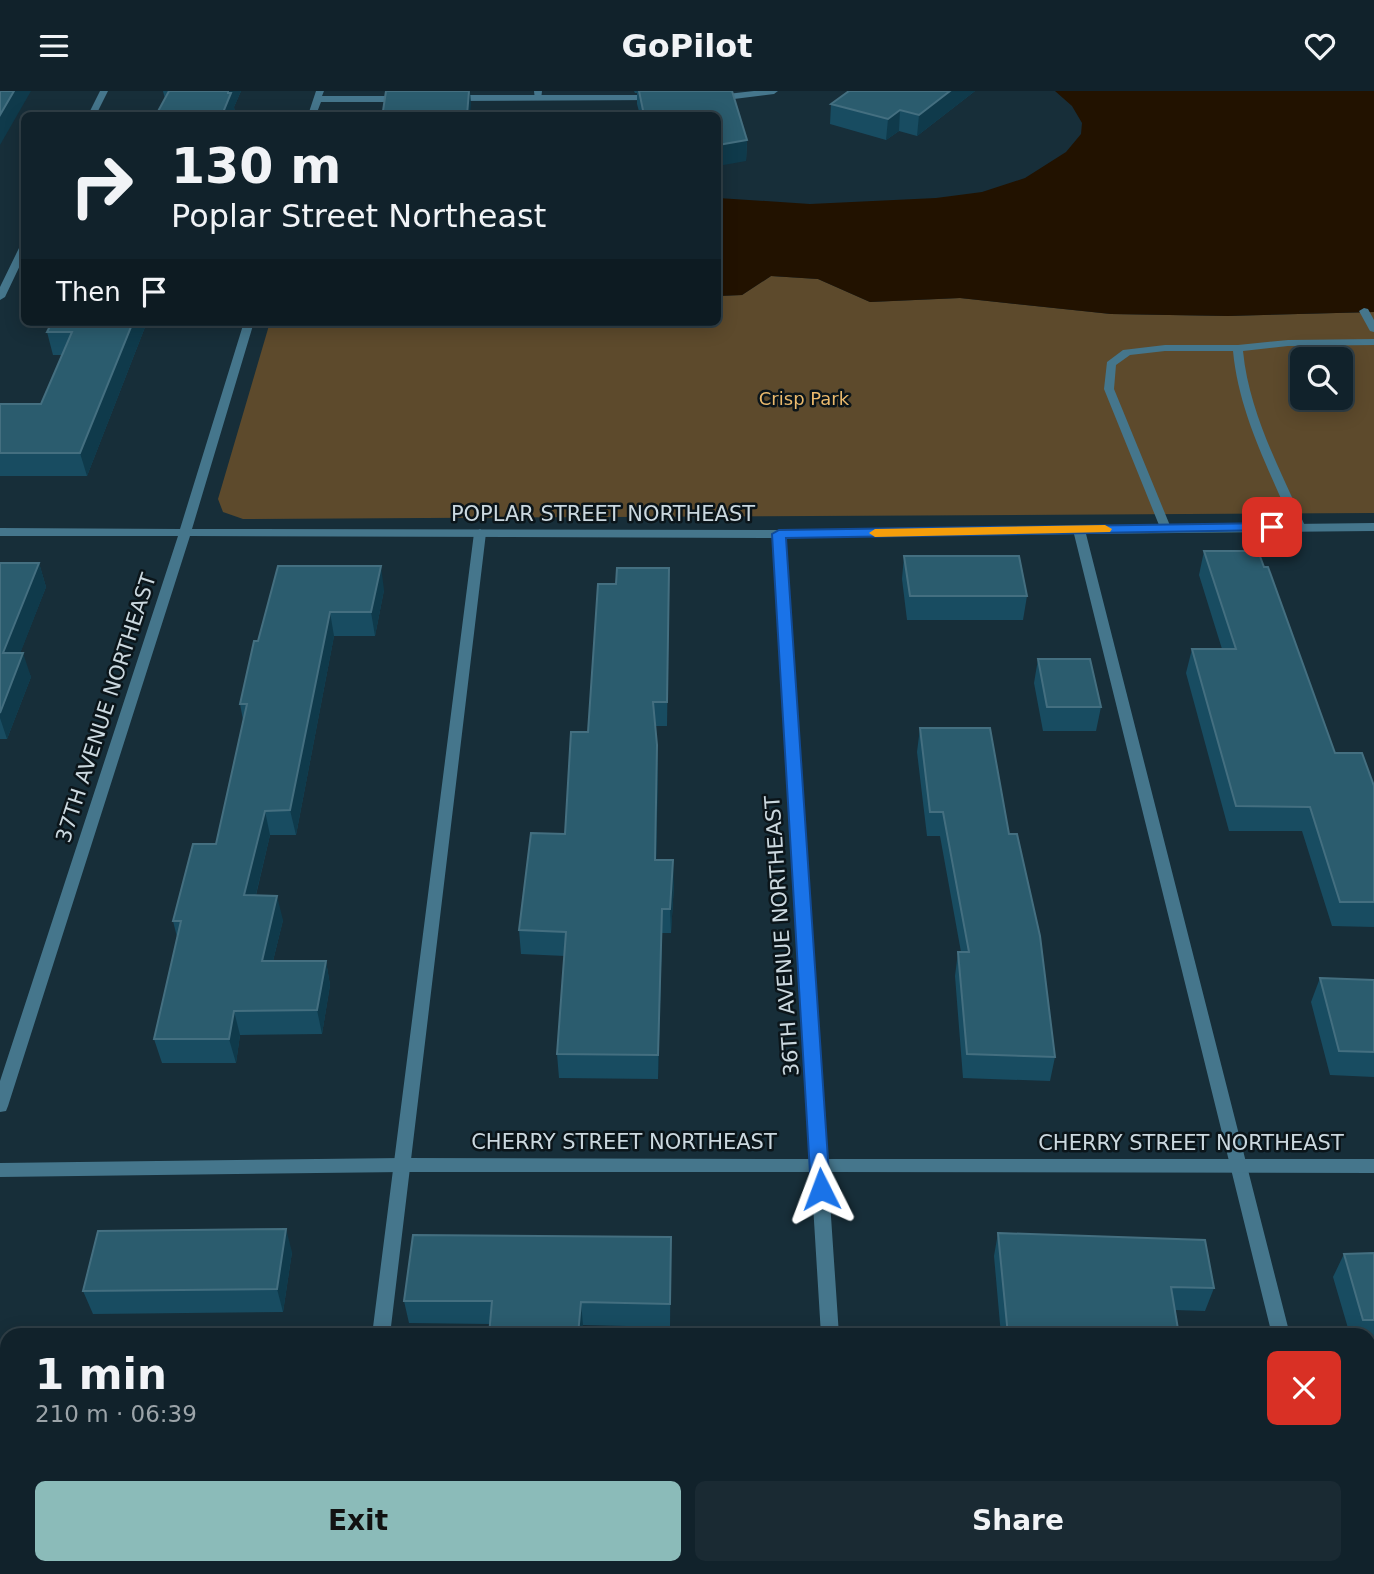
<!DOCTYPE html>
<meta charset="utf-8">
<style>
:root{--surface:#11222b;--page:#1a2a33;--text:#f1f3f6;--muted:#9ca4a9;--line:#303f47;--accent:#8bbbb9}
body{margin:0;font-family:"DejaVu Sans",sans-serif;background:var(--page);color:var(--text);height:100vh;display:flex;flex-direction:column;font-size:26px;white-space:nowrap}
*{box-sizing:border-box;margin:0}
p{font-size:23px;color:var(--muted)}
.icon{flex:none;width:38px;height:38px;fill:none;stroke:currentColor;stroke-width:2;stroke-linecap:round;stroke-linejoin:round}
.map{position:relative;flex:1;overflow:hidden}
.panel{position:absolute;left:0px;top:1237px;width:1376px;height:247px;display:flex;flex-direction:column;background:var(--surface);border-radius:21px 21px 0 0;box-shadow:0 4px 18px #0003,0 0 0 2px var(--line)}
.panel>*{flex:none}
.hud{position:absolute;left:21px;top:21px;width:700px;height:214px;border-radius:10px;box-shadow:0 4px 18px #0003,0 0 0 2px var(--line);background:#11222b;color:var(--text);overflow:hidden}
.controls{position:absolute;left:1290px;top:256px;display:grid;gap:14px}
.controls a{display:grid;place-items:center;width:63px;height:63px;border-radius:10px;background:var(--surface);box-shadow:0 4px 18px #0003,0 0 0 2px var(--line);font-size:35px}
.pin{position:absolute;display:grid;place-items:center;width:60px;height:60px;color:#fff;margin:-30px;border-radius:14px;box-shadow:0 4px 10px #0006}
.me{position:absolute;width:77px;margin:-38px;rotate:357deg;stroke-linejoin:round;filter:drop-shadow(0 0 5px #0008)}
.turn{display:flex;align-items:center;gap:24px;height:147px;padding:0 35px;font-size:32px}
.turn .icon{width:91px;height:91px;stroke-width:2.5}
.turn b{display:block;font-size:49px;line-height:60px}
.then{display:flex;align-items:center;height:66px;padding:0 35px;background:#0003;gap:14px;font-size:26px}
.round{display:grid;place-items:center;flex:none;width:74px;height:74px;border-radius:10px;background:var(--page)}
.headline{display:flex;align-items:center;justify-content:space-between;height:119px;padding:0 35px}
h1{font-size:42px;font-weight:600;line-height:52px}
.button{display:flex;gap:14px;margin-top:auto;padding:14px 35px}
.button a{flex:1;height:80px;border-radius:10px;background:var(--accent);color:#111;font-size:28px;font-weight:600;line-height:80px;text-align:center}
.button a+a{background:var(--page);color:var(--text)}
header{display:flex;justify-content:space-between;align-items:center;height:91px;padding:0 35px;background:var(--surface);font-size:32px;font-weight:600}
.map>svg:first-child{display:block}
</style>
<header><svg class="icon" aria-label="menu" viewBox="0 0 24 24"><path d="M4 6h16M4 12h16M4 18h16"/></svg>GoPilot<svg class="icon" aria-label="heart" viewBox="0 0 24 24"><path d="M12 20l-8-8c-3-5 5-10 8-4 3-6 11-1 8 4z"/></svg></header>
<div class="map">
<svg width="1374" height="1483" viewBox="0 0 1374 1483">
<rect width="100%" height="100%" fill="#172e39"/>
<path fill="#5d4a2c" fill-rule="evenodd" d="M771 185 818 188 870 211 960 207 1111 223 1228 225 1374 221V422L243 428 223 421 218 408 270 231H718V205L742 204ZM1302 268H1340V306H1302Z"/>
<path fill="#221200" d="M1055 0H1374V221L1228 225 1111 223 960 207 870 211 818 188 771 185 742 204 718 205V107L810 113 936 107 982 101 1025 87 1066 61 1081 43 1082 32 1072 15Z"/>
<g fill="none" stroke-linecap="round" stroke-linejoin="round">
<path fill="#45768c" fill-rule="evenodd" d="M100 0H108L96 24H88Z
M534 0H542L541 9H535Z
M24 154V166L5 206 0 209V196L19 157Z
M1364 217 1368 218 1374 229V241L1370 240 1359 220Z
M1374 248V254L1288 255 1243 260C1249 322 1280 378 1305 435L1299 439 1293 435C1269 378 1239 323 1233 260H1165L1130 264 1116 274 1114 298 1171 437 1169 439H1161L1104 298 1107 271 1123 259 1165 254H1238L1288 249Z
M1079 435 1085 439 1290 1244H1272L1073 439Z
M480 438 486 442 390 1244H372L474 442Z
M342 1477H362L361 1483H341Z
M1330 1477H1350L1352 1483H1332Z"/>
<path fill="#45768c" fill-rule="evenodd" d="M316 0H324L322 5H403L407 8 403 11H321L316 24H308Z
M754 0H778L774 3 718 10 714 7 718 4Z
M655 4 658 5V9L452 10 448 7 452 4Z
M244 231H254L192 438 779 439 1374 432V440L785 446 827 1068H1374V1082L828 1081 839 1244H821L811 1081H402L0 1086V1072L402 1067 811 1068 773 447 190 445 8 1015 6 1020 0 1021V990L178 445H0V437L180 438Z
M835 1477H855V1483H835Z"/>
</g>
<path fill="#184c61" d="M163 0H241L234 16 235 22 165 8Z
M634 0H732L747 49 746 70 718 24H640L637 13V2H635Z
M849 0H975L917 45 899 40 886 49 830 33 831 13Z
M147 231 87 385H0V313H41L62 264H53L47 241Z
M1204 460 1335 662 1374 695V836L1332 835 1302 740H1229L1186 582 1192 558H1222L1199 484Z
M904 465 1027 505 1023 529H907L902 488Z
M0 472H39L46 496 20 562 31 586 7 648H0Z
M384 499 375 545H334L296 744H270L256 804 283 829 273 870H326L330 894 322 943 240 944 236 972H162L154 948 177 846 173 830 216 753 243 629 240 613 258 550Z
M669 501 667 635H655L657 654 658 678 656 769 674 793 671 842H662L658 988 559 987 557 963 565 865 521 863 519 839 565 743Z
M1038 568 1101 616 1096 640H1043L1034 592Z
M920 637 1009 743 1055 966 1050 990 963 987 955 885 958 861H961L940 745H927L917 661Z
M1320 887 1374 889V986L1330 984 1311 911Z
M998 1142 1214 1197 1205 1220 1175 1219 1179 1244H1001L994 1165Z
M671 1146 670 1236 583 1234 582 1244H489L490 1233 409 1232 404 1210Z
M292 1161 283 1221 93 1223 83 1200Z
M1374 1162V1251H1368V1244H1350L1333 1186 1344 1163Z
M535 1477H676L577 1483H536Z
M1025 1477H1100L1101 1483H1026Z"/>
<path fill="#0f3a4b" d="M14 0H31L0 54V24Z
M228 0H241L234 16 235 22 234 24H222Z
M469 0H470L471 13 470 24H467Z
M950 0H975L917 45 919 24Z
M900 19 899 40 886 49 888 28Z
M747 49 746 70 718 75V54Z
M133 231H147L87 385 80 362Z
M39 472 46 496 11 586 3 562Z
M381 475 384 499 375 545 371 521Z
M330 521 334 545 296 744 290 719Z
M23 562 31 586 7 648 0 627V622Z
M657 654 658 678 656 793 655 769Z
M265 720 270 744 250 828 244 804Z
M673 769 674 793 671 842 670 818Z
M277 805 283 829 267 894 262 870Z
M662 818V842L658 988V964Z
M326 870 330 894 322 943 317 919Z
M234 920 240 944 236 972 229 948Z
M286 1138 292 1161 283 1221 277 1198Z
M581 1211 583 1234 582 1244H578Z
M122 1477H137L136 1483H121Z"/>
<path fill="#2b5c6e" stroke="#446f80" stroke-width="2" d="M0 0H14L0 24Z
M169 0H228V2H231L222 24H156Z
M386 0H469L467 24H375L376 20H383Z
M639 0H732L747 49 718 54V24H644Z
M849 0H950L919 24 900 19 888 28 831 13Z
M52 231H133L80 362H0V313H41L72 241H47Z
M1204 460H1258L1264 476H1268L1335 662H1362L1374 695V811H1340L1310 716 1236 715 1192 558H1236Z
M904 465H1019L1027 505H910Z
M0 472H39L3 562H23L0 622Z
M278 475H381L371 521H330L290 719 265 720 244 804 277 805 262 870H326L317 919 234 920 229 948H154L181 830H173L193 753H216L247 613H240L254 550H258Z
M617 477H669L667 611H653L657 654 655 769H673L670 818H662L658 964 557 963 566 841 519 839 531 742 565 743 571 641H588L598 493H616Z
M1038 568H1090L1101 616H1047Z
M920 637H990L1009 743H1017L1040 845 1055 966 967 963 958 861H969L943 721H930Z
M1320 887 1374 889V961L1339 960Z
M286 1138 277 1198 83 1200 98 1140Z
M998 1142 1205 1149 1214 1197 1171 1196 1179 1244H1008Z
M413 1144 671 1146 670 1213 581 1211 578 1244H489L492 1210H404Z
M1374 1162V1229H1363L1344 1163Z
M22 1477H122L121 1483H21Z
M577 1477H676V1483H577Z
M1035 1477H1100L1101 1483H1036Z"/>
<path fill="#1a73e8" stroke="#114b97" stroke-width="2" d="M1272 432 1279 436 1277 439 786 447 830 1098 827 1103 821 1106 814 1103 811 1098 772 443 779 439Z"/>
<path fill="#f59e0b" d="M1105 434 1112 438 1110 441 875 446 869 442 875 438Z"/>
<g text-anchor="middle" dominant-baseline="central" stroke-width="5" stroke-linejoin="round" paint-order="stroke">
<g font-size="18" fill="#ebba6d" stroke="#0b151a">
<text x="804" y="307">Crisp Park</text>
</g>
<g font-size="21" fill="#cbd8df" stroke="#0b151a">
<text x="603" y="423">POPLAR STREET NORTHEAST</text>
<text transform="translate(106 617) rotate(-72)">37TH AVENUE NORTHEAST</text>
<text transform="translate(782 845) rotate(-94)">36TH AVENUE NORTHEAST</text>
<text x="624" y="1051">CHERRY STREET NORTHEAST</text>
<text x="1191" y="1052">CHERRY STREET NORTHEAST</text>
</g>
</g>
</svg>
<div class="controls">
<a><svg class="icon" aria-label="search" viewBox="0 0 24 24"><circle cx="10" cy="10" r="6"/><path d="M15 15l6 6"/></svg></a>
</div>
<div class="pin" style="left:1272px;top:436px;background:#d93025"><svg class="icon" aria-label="arrive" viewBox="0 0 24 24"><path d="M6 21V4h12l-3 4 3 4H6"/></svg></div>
<svg class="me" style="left:821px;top:1098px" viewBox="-20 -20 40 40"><path d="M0-17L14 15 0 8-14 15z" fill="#1a73e8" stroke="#fff" stroke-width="4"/></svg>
<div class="hud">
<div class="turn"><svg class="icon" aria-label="right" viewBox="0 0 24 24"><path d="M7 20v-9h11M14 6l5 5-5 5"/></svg><div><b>130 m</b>Poplar Street Northeast</div></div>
<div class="then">Then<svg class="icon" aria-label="arrive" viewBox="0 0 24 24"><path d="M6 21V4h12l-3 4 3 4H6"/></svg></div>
</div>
<section class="panel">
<div class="headline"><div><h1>1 min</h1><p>210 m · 06:39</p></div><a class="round" style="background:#d93025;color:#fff"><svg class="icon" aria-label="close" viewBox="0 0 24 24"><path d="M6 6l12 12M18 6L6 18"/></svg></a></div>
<div class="button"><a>Exit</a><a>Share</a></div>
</section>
</div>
